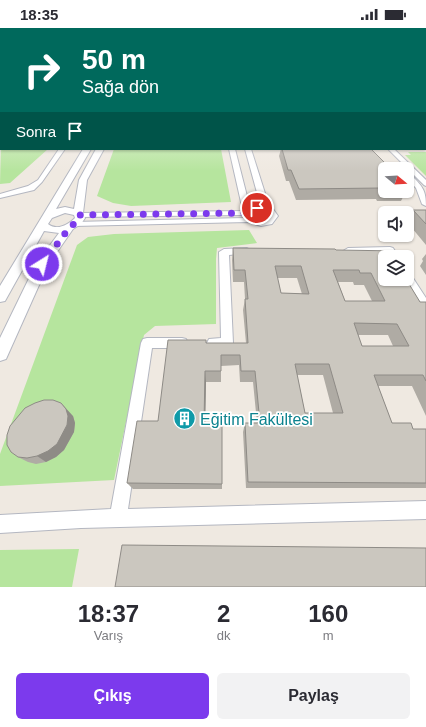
<!DOCTYPE html>
<html lang="tr">
<meta charset="utf-8">
<style>
:root{--surface:#fff;--page:#f2f2f3;--text:#2b2b33;--muted:#7c7c81;--accent:#7c3aed}
body{margin:0;font-family:Arial,sans-serif;background:var(--page);color:var(--text);height:100vh;display:flex;flex-direction:column;font-size:15px;white-space:nowrap}
*{box-sizing:border-box;margin:0}
p{font-size:13px;color:var(--muted)}
.icon{flex:none;width:22px;height:22px;fill:none;stroke:currentColor;stroke-width:2;stroke-linecap:round;stroke-linejoin:round}
.map{position:relative;height:559px;overflow:hidden}
.drawer{display:flex;flex-direction:column;background:var(--surface);flex:1}
.drawer>*{flex:none}
.guide{position:absolute;left:0px;top:0px;width:426px;height:122px;box-shadow:0 1px 3px #0004;background:#00695c;color:#fff;overflow:hidden}
.needle{width:26px;rotate:108deg}
.buttons{position:absolute;left:378px;top:134px;display:grid;gap:8px}
.buttons a{display:grid;place-items:center;width:36px;height:36px;border-radius:6px;background:var(--surface);box-shadow:0 1px 3px #0004;font-size:20px}
.pin{position:absolute;display:grid;place-items:center;width:34px;height:34px;color:#fff;margin:-17px;border:2px solid #fff;border-radius:50%;box-shadow:0 1px 4px #0007}
.me{position:absolute;width:44px;margin:-22px;rotate:36deg;stroke-linejoin:round;filter:drop-shadow(0 0 3px #0008)}
.turn{display:flex;align-items:center;gap:14px;height:84px;padding:0 16px;font-size:18px}
.turn .icon{width:52px;height:52px;stroke-width:2.5}
.turn b{display:block;font-size:28px;line-height:34px}
.then{display:flex;align-items:center;height:38px;padding:0 16px;background:#0003;gap:8px;font-size:15px}
.eta{display:flex;justify-content:space-evenly;align-items:center;height:68px;text-align:center}
.eta b{font-size:24px;font-weight:800;line-height:28px}
.action{display:flex;gap:8px;margin-top:auto;padding:8px 16px}
.action a{flex:1;height:46px;border-radius:6px;background:var(--accent);color:#fff;font-size:16px;font-weight:800;line-height:46px;text-align:center}
.action a+a{background:var(--page);color:var(--text)}
.status{display:flex;justify-content:space-between;align-items:center;height:28px;padding:0 20px;background:var(--surface);direction:ltr}
.status svg{height:11px;fill:currentColor}
.map>svg:first-child{display:block}
</style>
<div class="status"><b>18:35</b><svg viewBox="0 0 49 12"><path d="M0 12V9h3v3zM5 12V6h3v6zM10 12V3h3v9zM15 12V0h3v12zM26 1h20v11H26zM47 4h2v5h-2z"/></svg></div>
<div class="map">
<svg width="426" height="559" viewBox="0 0 426 559">
<rect width="100%" height="100%" fill="#efe9e1"/>
<path fill="#b6e59e" d="M1 114V121H48L10 155 0 156Z
M114 121H221L231 174 131 178 113 175 97 168Z
M408 124H426V148L405 127H411Z
M249 202 257 215 217 220 216 231V296L155 298 144 307 114 452 0 458V426L77 217 88 209 114 206Z
M79 521 72 559H0V522Z"/>
<g fill="none" stroke-linecap="round" stroke-linejoin="round">
<defs>
<path id="minor" d="M0 107H1V111H0Z
M59 121H65L42 154 34 162 0 170V166L28 158 38 152Z
M229 121H235L250 180 257 178 261 179 245 121H251L270 181H273L278 188 272 196 261 198 248 194 74 198 70 196 74 194 244 190 242 187 80 189 76 187 80 185 243 183ZM258 182 267 185 270 188 269 191 261 193 251 189V185Z
M388 121H394L426 152V158L424 157Z
M408 148H412C423 159 426 163 426 178L422 176 416 160 407 150Z
M390 219 393 220 399 229H389L387 225 348 226 343 223 348 220Z
M247 220 252 223 250 225 229 227 233 315 231 319 227 320 209 319 207 315 209 311 221 310 219 224 224 221Z
M407 246 411 247 426 270V283L422 282 403 251H407Z
M147 310H182L186 311 188 315 186 319 182 320H152L128 481 426 473V491L81 500 0 505V487L111 481 141 315 143 311Z"/>
<path id="tertiary" d="M83 121H91L56 181 65 179 74 181 79 152 96 121H104L87 152 83 185 85 190 81 196 73 201 48 237 6 331 0 333V310L36 236 59 205 44 203 5 273 0 274V258ZM65 185 74 187 75 190C68 197 57 203 48 196L52 190Z"/>
</defs>
<use href="#minor" stroke="#b4b7c1" stroke-width="2"/>
<use href="#tertiary" stroke="#b4b7c1" stroke-width="2"/>
<use href="#minor" fill="#fff" fill-rule="evenodd"/>
<use href="#tertiary" fill="#fff" fill-rule="evenodd"/>
</g>
<path fill="#afaba4" fill-rule="evenodd" d="M281 121H371L385 141V163H406L401 173H377L376 171 296 172 289 153H286L279 128Z
M413 182H426V217L407 194Z
M233 220 336 222 385 251H407V234L413 244 407 253 420 274H426V388L412 358H378L392 395 413 401H426V460H246L243 404 245 395H257L253 354H240L239 337 221 338V354H206L205 395 222 456V461H133L127 455 158 393 206 315H246L243 282 245 271 244 254H233L232 232ZM277 250H297L302 266 281 265ZM338 254H353L354 257H364L372 273H345ZM358 307H388L393 318H362ZM297 347H323L333 385H305Z
M426 226V247L420 238 423 233 422 231Z
M73 388 75 395 74 404 64 422 56 429 46 434 36 436 28 434 18 429Z"/>
<path fill="#8e8b86" d="M205 343 206 354 205 403 204 395Z
M61 375 73 388 75 395 74 404 64 422 56 429 46 434 37 428Z"/>
<path fill="#cbc7bf" stroke="#8e8b86" fill-rule="evenodd" d="M282 121H371L391 141H385V162H383L381 160 299 161 291 142H288Z
M413 182H426V196Z
M233 220 335 221 336 222 400 223 404 229H385V251H406L420 274H426V353L423 347H374L392 395H411L413 401H426V455L248 454 245 395H260L255 343H241L240 327H221V343H205L204 395H222V456L127 455 137 393H158L168 312H206V315H248L245 271H248L245 242H234ZM275 238H301L309 266 281 265ZM333 242H359L360 245H371L385 273H345ZM354 295 397 296 409 318H362ZM295 336H329L343 385H305Z
M407 234 413 244H407Z
M44 372H53L61 375 66 381 68 388 67 397 57 416 48 423 37 428 27 430 18 429 11 424 7 417V407L10 398 25 380 35 375Z
M122 517 426 520V559H115Z"/>
<linearGradient id="sky" x2="0" y2="1"><stop stop-color="#7abfeb"/><stop offset="0.45" stop-color="#f8f5f2"/><stop offset="1" stop-color="#f8f5f2" stop-opacity="0"/></linearGradient>
<rect width="426" height="143" fill="url(#sky)"/>
<g fill="none" stroke-linecap="round" stroke-linejoin="round">
<path stroke="#7c3aed" stroke-width="7" stroke-dasharray="0 12.6" d="M42 236 70 199 78 193 80 187 247 185 257 180"/>
</g>
<defs>
<symbol id="building-disc" viewBox="-11 -11 22 22"><circle r="9.5" fill="#0f9aa8" stroke="#fff"/><path d="M-4-6H4V6H1V3H-1V6H-4ZM-2.5-4.3h1.7v1.8h-1.7ZM.8-4.3h1.7v1.8H.8ZM-2.5-1h1.7V.8h-1.7ZM.8-1h1.7V.8H.8Z" fill="#fff"/></symbol>
</defs>
<g fill-rule="evenodd">
<use href="#building-disc" x="172" y="378" width="25" height="25"/>
</g>
<g text-anchor="middle" dominant-baseline="central" stroke-width="3.5" stroke-linejoin="round" paint-order="stroke">
<g font-size="16" fill="#0d838f" stroke="#fff" text-anchor="start">
<text x="200" y="391">Eğitim Fakültesi</text>
</g>
</g>
</svg>
<div class="buttons">
<a><svg class="needle" viewBox="-14 -14 28 28"><path d="M0-13l5 13h-10z" fill="#e53935"/><path d="M0 13l5-13h-10z" fill="#7c7c81"/></svg></a>
<a><svg class="icon" aria-label="sound" viewBox="0 0 24 24"><path d="M4 9h4l5-4v14l-5-4H4zM17 9q2 3 0 6"/></svg></a>
<a><svg class="icon" aria-label="layers" viewBox="0 0 24 24"><path d="M12 4l9 5-9 5-9-5zM3 14l9 5 9-5"/></svg></a>
</div>
<div class="pin" style="left:257px;top:180px;background:#d93025"><svg class="icon" aria-label="arrive" viewBox="0 0 24 24"><path d="M6 21V4h12l-3 4 3 4H6"/></svg></div>
<svg class="me" style="left:42px;top:236px" viewBox="-20 -20 40 40"><circle r="17" fill="#7c3aed" stroke="#fff" stroke-width="3"/><path d="M0-11L8 9 0 5-8 9z" fill="#fff"/></svg>
<div class="guide">
<div class="turn"><svg class="icon" aria-label="right" viewBox="0 0 24 24"><path d="M7 20v-9h11M14 6l5 5-5 5"/></svg><div><b>50 m</b>Sağa dön</div></div>
<div class="then">Sonra<svg class="icon" aria-label="arrive" viewBox="0 0 24 24"><path d="M6 21V4h12l-3 4 3 4H6"/></svg></div>
</div>
</div>
<section class="drawer">
<div class="eta">
<div><b>18:37</b><p>Varış</p></div>
<div><b>2</b><p>dk</p></div>
<div><b>160</b><p>m</p></div>
</div>
<div class="action"><a>Çıkış</a><a>Paylaş</a></div>
</section>
